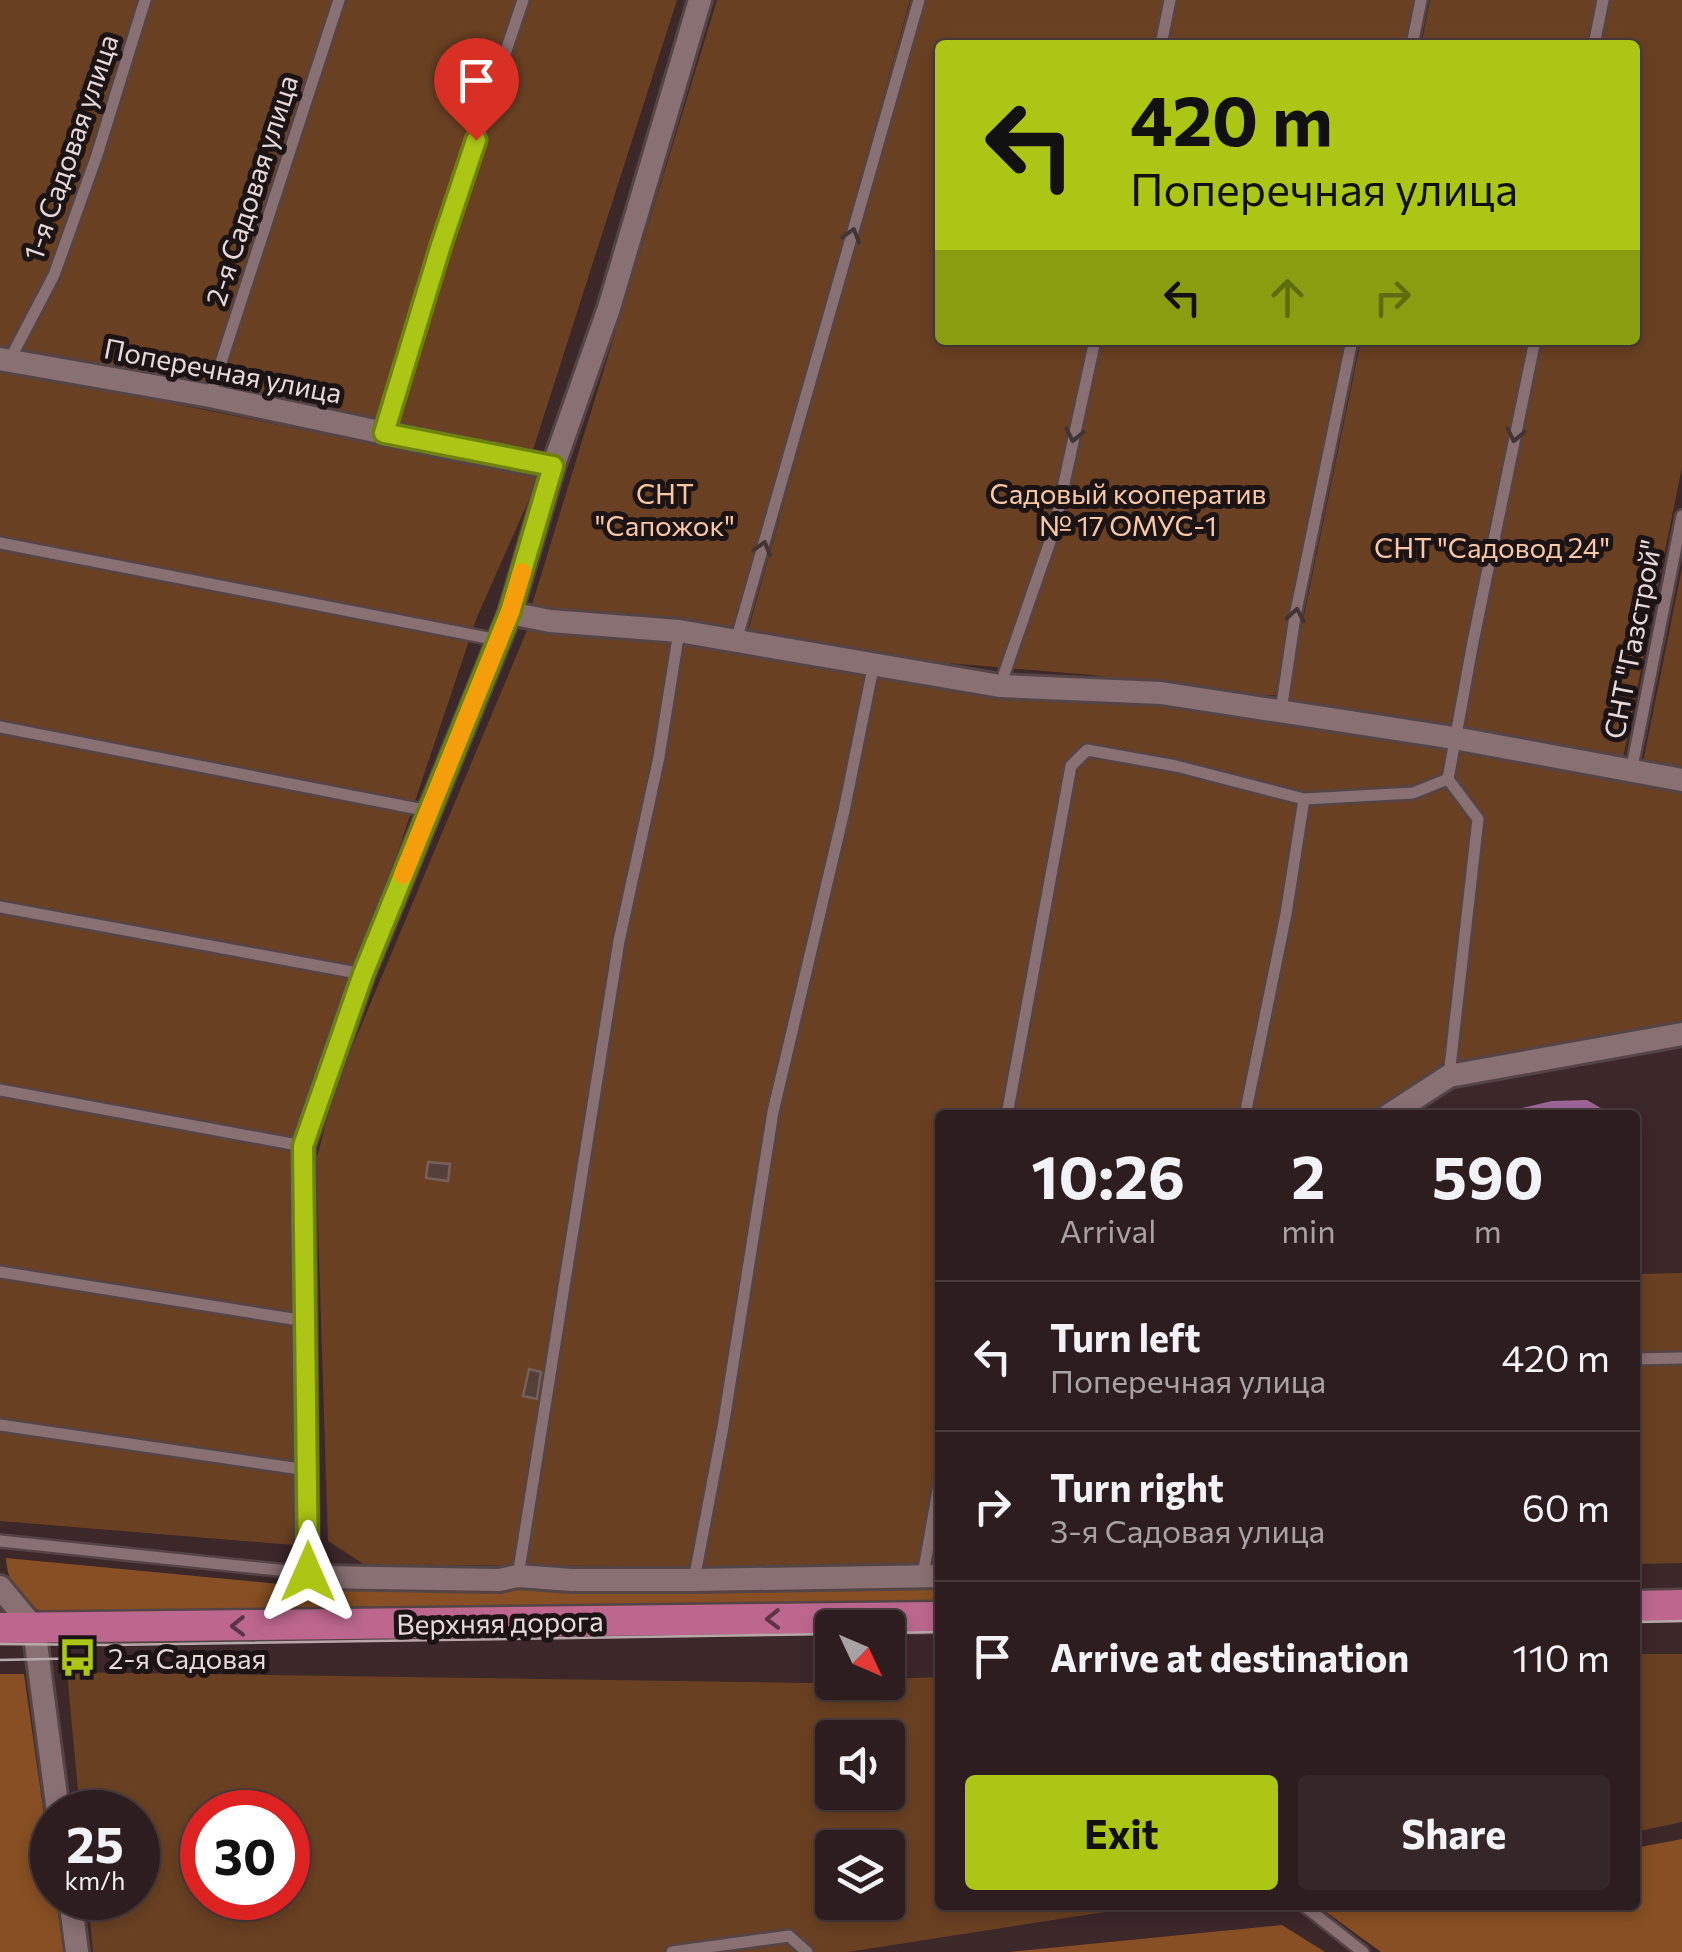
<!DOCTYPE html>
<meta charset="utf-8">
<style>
:root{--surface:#2d1d1f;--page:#352628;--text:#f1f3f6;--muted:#a7a2a4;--line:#483b3d;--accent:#abc614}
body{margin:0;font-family:Commissioner,sans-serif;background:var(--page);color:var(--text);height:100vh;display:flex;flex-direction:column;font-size:38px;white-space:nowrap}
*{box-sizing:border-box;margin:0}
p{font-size:32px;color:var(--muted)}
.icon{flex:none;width:55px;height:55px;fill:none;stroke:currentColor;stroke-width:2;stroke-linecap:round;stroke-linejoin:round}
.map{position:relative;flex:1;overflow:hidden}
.sheet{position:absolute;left:935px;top:1110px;width:705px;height:800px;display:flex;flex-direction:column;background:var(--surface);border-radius:10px;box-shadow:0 5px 15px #0003,0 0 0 2px var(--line)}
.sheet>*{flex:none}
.top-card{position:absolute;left:935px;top:40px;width:705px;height:305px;border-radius:10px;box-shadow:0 5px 15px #0003,0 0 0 2px var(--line);background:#abc614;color:#111;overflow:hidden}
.needle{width:65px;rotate:134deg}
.buttons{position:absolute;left:815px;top:1610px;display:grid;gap:20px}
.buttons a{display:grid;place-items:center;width:90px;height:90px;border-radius:10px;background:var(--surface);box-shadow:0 5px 15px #0003,0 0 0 2px var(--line);font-size:50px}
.speed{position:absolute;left:30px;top:1790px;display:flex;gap:20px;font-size:50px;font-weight:700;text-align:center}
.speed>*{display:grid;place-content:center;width:130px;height:130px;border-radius:50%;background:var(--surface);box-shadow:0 5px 15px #0003,0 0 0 2px var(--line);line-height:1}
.speed small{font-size:25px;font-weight:400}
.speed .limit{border:15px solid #d22;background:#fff;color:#111}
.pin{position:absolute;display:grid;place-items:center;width:85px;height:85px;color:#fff;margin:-102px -42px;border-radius:50% 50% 50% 0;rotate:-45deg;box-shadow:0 0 10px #0007}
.pin .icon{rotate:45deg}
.me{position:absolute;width:110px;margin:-55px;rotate:0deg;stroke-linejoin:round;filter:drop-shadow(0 0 8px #0008)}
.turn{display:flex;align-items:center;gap:35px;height:210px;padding:0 30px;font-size:45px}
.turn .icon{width:130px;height:130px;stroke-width:2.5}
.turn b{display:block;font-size:70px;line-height:85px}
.lanes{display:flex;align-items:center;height:95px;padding:0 30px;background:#0003;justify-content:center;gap:50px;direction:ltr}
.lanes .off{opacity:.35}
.eta{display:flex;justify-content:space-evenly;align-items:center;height:170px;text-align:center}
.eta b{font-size:60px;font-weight:700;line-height:70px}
.primary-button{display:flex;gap:20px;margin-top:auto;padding:20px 30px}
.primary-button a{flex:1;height:115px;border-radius:10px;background:var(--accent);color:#111;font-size:40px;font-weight:700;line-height:115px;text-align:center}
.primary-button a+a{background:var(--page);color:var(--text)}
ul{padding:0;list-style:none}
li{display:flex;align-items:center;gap:30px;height:150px;padding:0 30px;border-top:2px solid var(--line)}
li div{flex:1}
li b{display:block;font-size:38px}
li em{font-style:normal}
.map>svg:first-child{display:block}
</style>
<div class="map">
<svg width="1682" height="1952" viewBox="0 0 1682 1952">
<rect width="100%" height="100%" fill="#3c2729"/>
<path fill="#694022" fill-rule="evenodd" d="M0 0H677L532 453 0 351Z
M717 0H910L734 631 531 608Z
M924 0H1414L1405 45H940V340H1345L1275 695H1244L1092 675 911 660 748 631Z
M1430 0H1682V467L1622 763 1299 708 1287 697 1361 340H1635V45H1421Z
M0 369 539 477 477 617 359 967 291 1139 294 1545 0 1521Z
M1682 568V773L1642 767Z
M528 628 727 649 1077 698 1281 717 1682 790V1024L1439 1067 1368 1115H940V1567L365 1565 328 1541 316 1161 335 1088Z
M1682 1273V1563L1635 1564V1274Z
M1635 1654H1682V1822L1635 1832Z
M67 1672 810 1683 888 1682V1679L940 1677V1905H1150L848 1952H93L88 1898H138V1812H80ZM832 1738H888V1792H832ZM202 1812H288V1898H202ZM832 1848H888V1902H832Z"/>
<path fill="#874f23" d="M6 1558 279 1584 940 1587V1606L48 1614C21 1604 8 1587 6 1558Z
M0 1674H24L52 1871V1898H56L64 1952H0Z
M1682 1839V1952H1381L1318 1906 1635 1905V1848Z
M1282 1925 1325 1952H1008H1009Z"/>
<path fill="#9c6696" d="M1587 1100 1606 1111V1115H1492L1552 1101Z"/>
<path fill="#553f3a" stroke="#77605a" stroke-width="2.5" d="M428 1162 450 1164 448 1181 426 1178Z
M529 1369 541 1372 537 1399 523 1396Z"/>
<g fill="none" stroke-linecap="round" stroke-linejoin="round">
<defs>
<path id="lane" d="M1161 45 1170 0
M1412 45 1421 0
M1594 45 1603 0
M9 361 54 275 97 155 145 0
M210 396 339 0
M385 433 441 245 523 0
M0 543 498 640
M736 641 919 0
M1000 686 1054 530 1095 340
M1281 711 1295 616 1352 340
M0 727 429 811
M1631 772 1682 516
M1448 779 1478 819 1449 1076
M0 907 363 974
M0 1090 303 1146
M1007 1115 1071 766 1087 750 1176 766 1304 799
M1245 1115 1286 914 1304 799 1413 793 1448 779 1473 642 1535 340
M0 1272 305 1321
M1635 1359 1682 1358
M0 1425 307 1470
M0 1541 307 1573
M923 1575 940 1479
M518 1576 619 941 659 757 679 631
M694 1580 723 1427 773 1112 844 811 874 663
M1303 1905 1363 1952
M672 1952 789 1936 807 1952"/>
<path id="street" d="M700 0 609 308 553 467 510 613 363 974 303 1146 307 1573 317 1577 499 1580 518 1576 572 1580H694L940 1576
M0 359 210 396 450 447 553 467
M510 613 550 621 679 631 1000 686 1161 693 1454 738 1682 780
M1389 1115 1449 1076 1682 1034
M0 1587 34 1628 58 1812
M70 1898 77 1952"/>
<path id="primary" d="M1635 1606 1682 1605
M0 1628 940 1617"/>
</defs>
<use href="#lane" stroke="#554445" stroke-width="16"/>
<use href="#street" stroke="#554445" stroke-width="28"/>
<use href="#primary" stroke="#554445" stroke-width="35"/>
<use href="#lane" stroke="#897072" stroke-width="11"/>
<use href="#street" stroke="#897072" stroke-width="22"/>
<use href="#primary" stroke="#bd678e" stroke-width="30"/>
<path stroke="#b8a8aa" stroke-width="2.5" d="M1635 1622 1682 1621
M888 1633 940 1632
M0 1644 109 1645 832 1634
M0 1660 90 1658"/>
</g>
<defs><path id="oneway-chevron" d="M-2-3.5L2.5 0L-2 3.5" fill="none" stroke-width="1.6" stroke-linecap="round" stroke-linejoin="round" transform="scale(2.5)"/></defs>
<g stroke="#423435">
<use href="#oneway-chevron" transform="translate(852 235) rotate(-74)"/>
<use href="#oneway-chevron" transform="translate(1074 435) rotate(102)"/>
<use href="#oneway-chevron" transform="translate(1515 435) rotate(102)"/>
<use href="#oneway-chevron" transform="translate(763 548) rotate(-74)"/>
<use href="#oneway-chevron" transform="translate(1296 615) rotate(-80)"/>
</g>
<g stroke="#5c3545">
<use href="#oneway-chevron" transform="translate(773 1619) rotate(179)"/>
<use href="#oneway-chevron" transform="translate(238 1626) rotate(179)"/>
</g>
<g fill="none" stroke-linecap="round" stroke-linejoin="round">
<defs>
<path id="route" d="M308 1572 303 1146 363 974 510 612 553 466 384 433 441 245 476 140"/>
</defs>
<use href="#route" stroke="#6f810d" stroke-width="25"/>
<use href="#route" stroke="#abc614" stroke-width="18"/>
<path stroke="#f59e0b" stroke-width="18" d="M403 875 510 612 522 572"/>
</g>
<defs>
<symbol id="bus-bare" viewBox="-9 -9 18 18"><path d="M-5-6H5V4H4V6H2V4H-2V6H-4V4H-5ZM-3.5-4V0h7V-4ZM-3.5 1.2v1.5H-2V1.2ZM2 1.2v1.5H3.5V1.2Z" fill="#abc614" stroke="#1c1314" stroke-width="2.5" paint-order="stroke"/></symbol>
</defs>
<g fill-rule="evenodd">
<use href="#bus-bare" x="50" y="1630" width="55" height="55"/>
</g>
<g text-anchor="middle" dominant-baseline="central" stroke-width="10" stroke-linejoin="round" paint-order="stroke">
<g font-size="28" fill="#e7d9da" stroke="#1c1314">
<text transform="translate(70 147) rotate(-71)">1-я Садовая улица</text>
<text transform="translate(251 190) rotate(-72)">2-я Садовая улица</text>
<text transform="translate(223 370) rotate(11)">Поперечная улица</text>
<text transform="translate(1632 639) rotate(-79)">СНТ "Газстрой"</text>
<text transform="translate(500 1622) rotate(-1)">Верхняя дорога</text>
</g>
<g font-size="28" fill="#fac7a4" stroke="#1c1314">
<text x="665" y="493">СНТ<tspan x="665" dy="32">"Сапожок"</tspan></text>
<text x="1128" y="493">Садовый кооператив<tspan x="1128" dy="32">№ 17 ОМУС-1</tspan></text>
<text x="1492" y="547">СНТ "Садовод 24"</text>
</g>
<g font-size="28" fill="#e7d9da" stroke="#1c1314" text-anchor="start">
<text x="108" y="1658">2-я Садовая</text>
</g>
</g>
</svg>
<div class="buttons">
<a><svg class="needle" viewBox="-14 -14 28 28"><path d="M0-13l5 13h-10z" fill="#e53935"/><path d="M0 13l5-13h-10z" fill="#a7a2a4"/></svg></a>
<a><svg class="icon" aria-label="sound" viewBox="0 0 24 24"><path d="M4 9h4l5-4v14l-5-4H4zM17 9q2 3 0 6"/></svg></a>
<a><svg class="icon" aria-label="layers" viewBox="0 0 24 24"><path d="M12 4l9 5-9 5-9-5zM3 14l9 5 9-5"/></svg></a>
</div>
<div class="speed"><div>25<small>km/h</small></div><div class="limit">30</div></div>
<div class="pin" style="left:476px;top:140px;background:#d93025"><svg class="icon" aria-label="arrive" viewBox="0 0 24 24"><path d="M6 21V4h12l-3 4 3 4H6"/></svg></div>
<svg class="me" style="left:308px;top:1572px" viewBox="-20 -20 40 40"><path d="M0-17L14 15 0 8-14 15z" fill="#abc614" stroke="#fff" stroke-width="4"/></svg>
<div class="top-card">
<div class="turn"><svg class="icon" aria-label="left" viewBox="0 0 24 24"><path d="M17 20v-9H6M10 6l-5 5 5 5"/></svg><div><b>420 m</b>Поперечная улица</div></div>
<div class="lanes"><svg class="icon" aria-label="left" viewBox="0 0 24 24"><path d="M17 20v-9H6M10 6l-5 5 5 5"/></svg><svg class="icon off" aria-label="ahead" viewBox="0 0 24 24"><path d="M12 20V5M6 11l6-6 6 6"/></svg><svg class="icon off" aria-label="right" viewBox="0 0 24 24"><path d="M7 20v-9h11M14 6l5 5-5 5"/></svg></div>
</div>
<section class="sheet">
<div class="eta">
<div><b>10:26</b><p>Arrival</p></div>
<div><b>2</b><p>min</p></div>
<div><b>590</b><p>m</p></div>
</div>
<ul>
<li><svg class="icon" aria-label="left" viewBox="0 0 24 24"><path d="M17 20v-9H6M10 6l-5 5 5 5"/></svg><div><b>Turn left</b><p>Поперечная улица</p></div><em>420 m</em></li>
<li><svg class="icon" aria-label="right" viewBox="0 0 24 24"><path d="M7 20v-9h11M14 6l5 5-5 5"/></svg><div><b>Turn right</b><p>3-я Садовая улица</p></div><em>60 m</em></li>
<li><svg class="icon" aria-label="arrive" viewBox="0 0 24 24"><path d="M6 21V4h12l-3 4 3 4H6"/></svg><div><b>Arrive at destination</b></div><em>110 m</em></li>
</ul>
<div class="primary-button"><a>Exit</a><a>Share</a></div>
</section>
</div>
